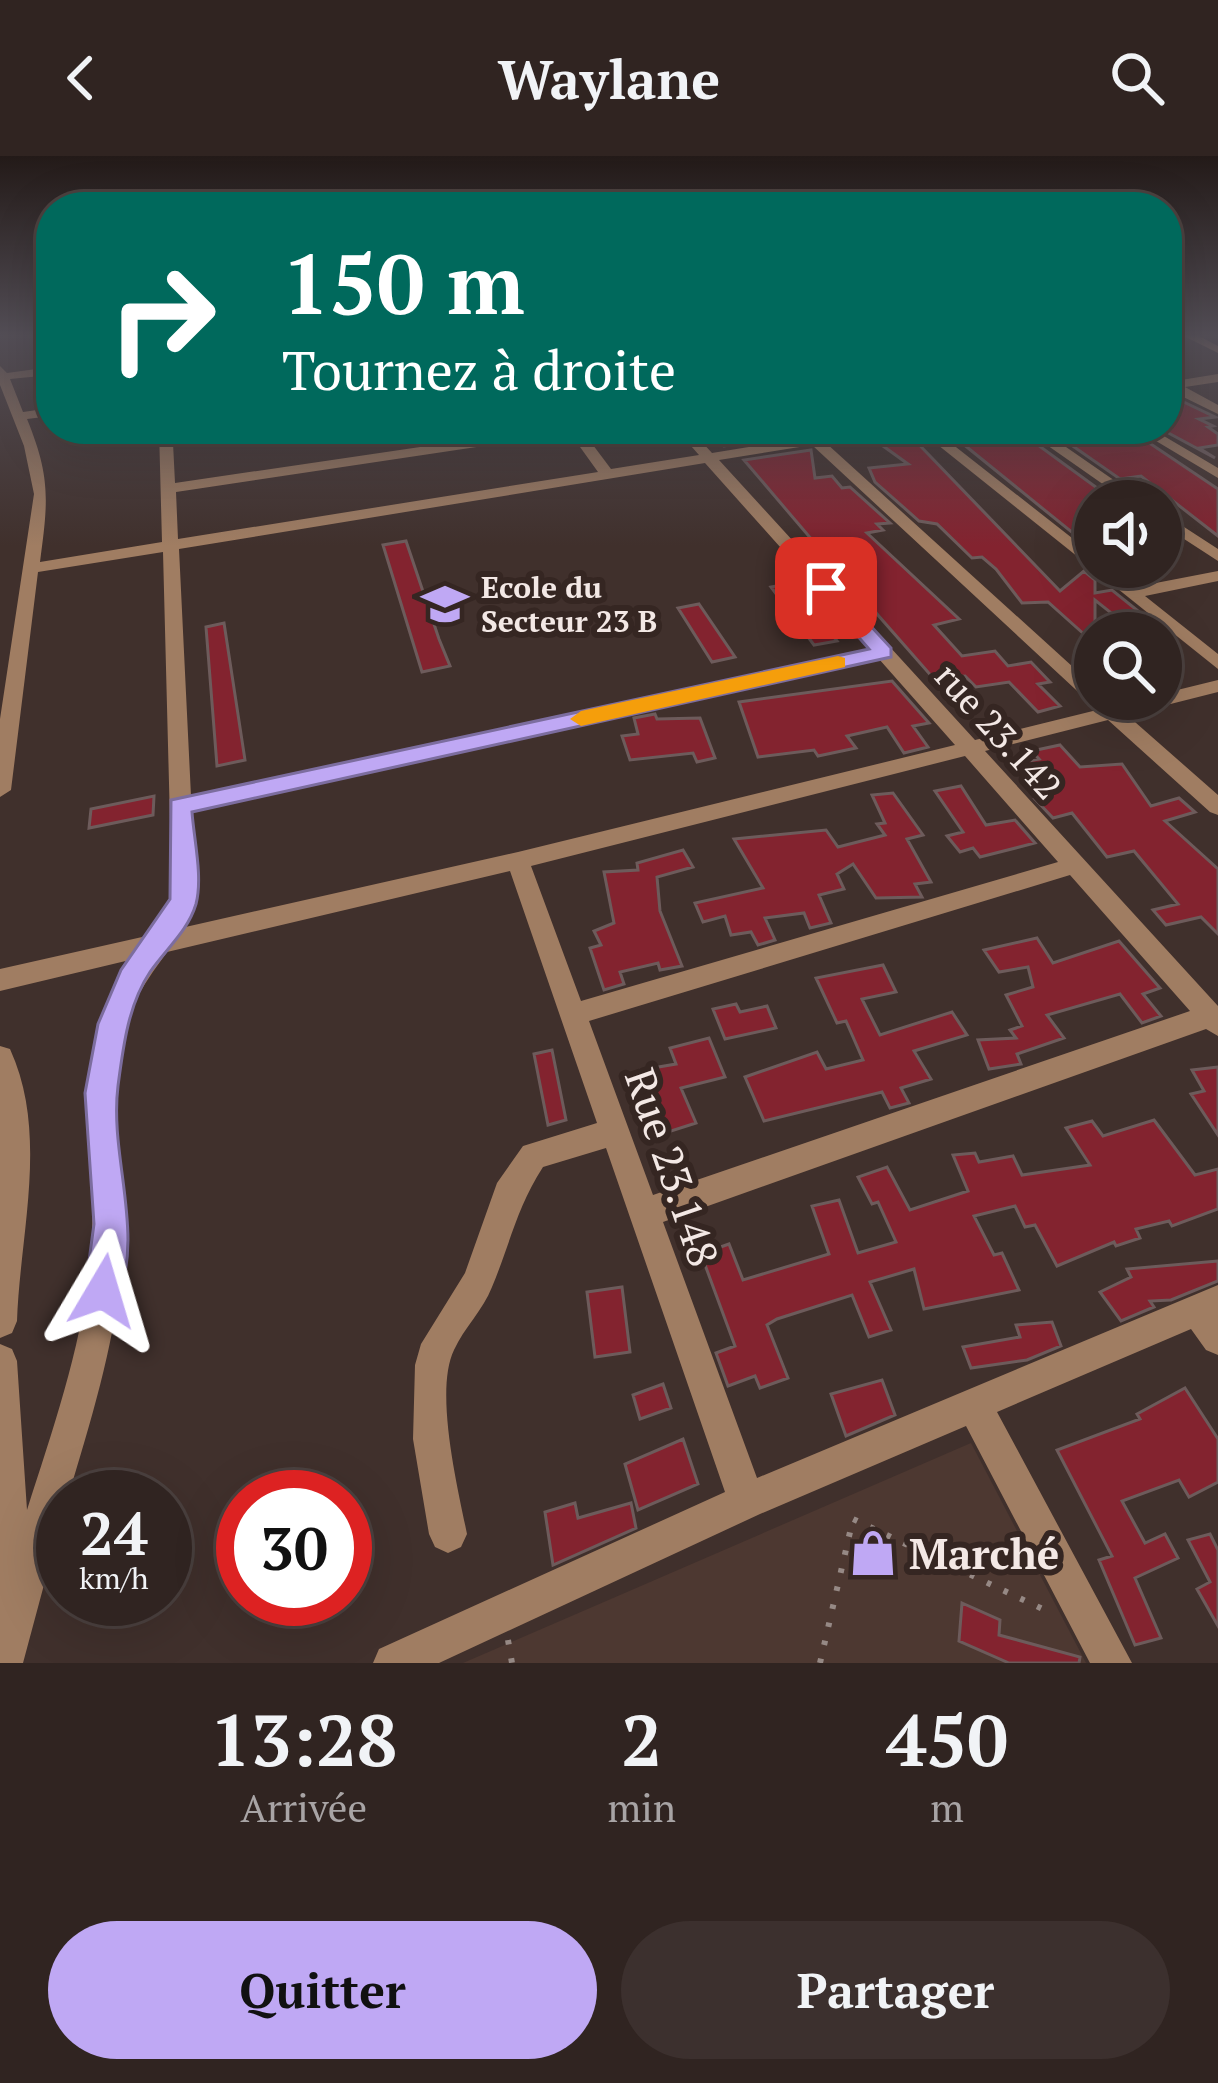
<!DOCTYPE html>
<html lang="fr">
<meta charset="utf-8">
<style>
:root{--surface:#302421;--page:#3c302e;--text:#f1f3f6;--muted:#a8a4a5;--line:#4b413f;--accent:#bfa8f4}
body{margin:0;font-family:"PT Serif",serif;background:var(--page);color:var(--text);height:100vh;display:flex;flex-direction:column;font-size:45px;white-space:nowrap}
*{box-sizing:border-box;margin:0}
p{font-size:39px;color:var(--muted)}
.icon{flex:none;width:66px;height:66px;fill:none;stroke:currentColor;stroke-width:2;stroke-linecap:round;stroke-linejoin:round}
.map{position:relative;height:1507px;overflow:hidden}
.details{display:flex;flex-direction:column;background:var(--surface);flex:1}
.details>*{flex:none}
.hud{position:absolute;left:36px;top:36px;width:1146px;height:252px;border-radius:48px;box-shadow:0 12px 48px #0002,0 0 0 3px var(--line);background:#00695c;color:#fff;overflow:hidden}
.controls{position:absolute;left:1074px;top:324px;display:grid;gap:24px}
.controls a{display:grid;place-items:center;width:108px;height:108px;border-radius:50%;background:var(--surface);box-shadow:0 12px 48px #0002,0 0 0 3px var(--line);font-size:60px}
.speed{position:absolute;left:36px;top:1314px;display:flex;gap:24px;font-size:60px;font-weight:700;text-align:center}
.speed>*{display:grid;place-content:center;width:156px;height:156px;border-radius:50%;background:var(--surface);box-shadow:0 12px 48px #0002,0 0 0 3px var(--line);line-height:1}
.speed small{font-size:30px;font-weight:400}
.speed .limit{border:18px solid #d22;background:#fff;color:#111}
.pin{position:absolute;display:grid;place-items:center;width:102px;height:102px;color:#fff;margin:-51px;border-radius:24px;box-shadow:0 6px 18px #0006}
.me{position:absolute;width:132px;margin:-66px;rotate:7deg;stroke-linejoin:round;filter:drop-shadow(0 0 9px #0008)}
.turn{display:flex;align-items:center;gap:42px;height:252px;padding:0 48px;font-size:54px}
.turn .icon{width:156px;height:156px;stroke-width:2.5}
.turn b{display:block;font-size:84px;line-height:102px}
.eta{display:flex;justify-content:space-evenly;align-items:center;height:204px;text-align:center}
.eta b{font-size:72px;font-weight:600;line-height:84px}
.cta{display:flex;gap:24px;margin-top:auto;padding:24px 48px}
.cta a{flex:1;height:138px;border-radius:72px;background:var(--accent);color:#111;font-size:48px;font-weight:600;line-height:138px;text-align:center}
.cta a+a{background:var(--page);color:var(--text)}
header{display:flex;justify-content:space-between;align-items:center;height:156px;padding:0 48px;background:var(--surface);font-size:54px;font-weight:600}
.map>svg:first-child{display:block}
</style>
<header><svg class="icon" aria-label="back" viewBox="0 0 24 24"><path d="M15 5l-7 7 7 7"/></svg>Waylane<svg class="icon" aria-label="search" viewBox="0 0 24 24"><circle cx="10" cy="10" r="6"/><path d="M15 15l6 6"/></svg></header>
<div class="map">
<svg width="1218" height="1507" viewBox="0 0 1218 1507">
<rect width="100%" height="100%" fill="#40302c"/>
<path fill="#4d3831" d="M971 1287 1086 1507H463Z"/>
<path fill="#83232f" stroke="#6d5b5b" stroke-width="3" d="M1167 238 1215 261 1199 263 1213 270 1208 271 1218 278V289L1199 292 1215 302 1161 273H1167Z
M710 273H803L798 279 724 290Z
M904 273 1060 435 1084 415 1095 424V437L1112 434 1148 463 1125 468 1095 444V488L1048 446 1022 447 996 413 982 401 972 402 937 368 919 365 875 326 869 312 908 308 872 282Z
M977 273 990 286 1027 281 1115 345H1095V384L1084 386 947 275Z
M1082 273 1096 279 1133 276 1218 333V380L1141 320 1120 323 1054 277Z
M811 294 815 322 832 320 842 332 850 331 890 367 877 368 883 374 867 377 959 463 934 469 962 500 995 495 1008 510 1031 506 1050 526 1038 528 1060 550 1038 556 1009 526 976 531 965 520 934 523 877 458 838 396 824 398 744 304Z
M406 385 439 483 450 510 422 516 383 389Z
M793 427 837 485 814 489 771 431Z
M699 448 735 501 712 506 678 452Z
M224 467 245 604 217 610 206 471Z
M892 525 929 567 913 570 928 591 904 597 887 571 847 580 856 592 818 600 814 594 758 601 739 546Z
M655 558 657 563 700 562 715 602 697 606 693 597 630 604 622 580 638 578 634 562Z
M1060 589 1080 611 1122 608 1151 650 1179 642 1195 656 1165 665 1218 713V778L1201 761 1166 769 1153 754 1178 748 1134 695 1107 701 1072 657 1053 662 1035 643 1050 638 1024 606 1039 603 1032 595Z
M961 630 986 669 1015 664 1035 687 980 701 973 692 960 696 947 680 963 676 935 635Z
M893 637 923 679 907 683 931 726 915 728 922 741 876 742 853 708 837 718 844 733 819 739 831 767 810 772 804 757 765 762 775 784 758 789 751 776 731 779 725 760 703 766 695 747 763 732 734 683 826 674 838 691 885 679 877 668 885 667 872 639Z
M154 640 153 659 89 672 91 653Z
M683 694 693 711 657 721 660 755 682 810 660 814 658 807 620 816 624 828 604 834 590 792 601 789 594 775 614 767 604 716 638 714 637 707Z
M1037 782 1053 807 1119 785 1160 832 1143 838 1161 860 1142 867 1120 838 1047 859 1064 882 1017 898 1021 908 989 913 978 884 1016 882 1010 874 1022 870 1006 839 1033 831 1028 811 999 816 984 794Z
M883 809 896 836 862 843 880 879 952 856 967 879 914 895 931 923 901 932 909 947 890 952 882 936 764 965 745 921 817 896 826 913 863 904 846 865 837 867 816 822Z
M736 848 740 856 767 850 776 872 725 883 713 853Z
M709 882 725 921 681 932 696 967 665 977 641 914 676 908 670 892Z
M552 894 566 964 548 969 534 898Z
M1218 911V979L1191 938 1204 935 1192 914Z
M1154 964 1195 1019 1218 1013V1053L1172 1070 1169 1065 1136 1073 1140 1082 1116 1090 1114 1086 1057 1110 1035 1069 1025 1071 1015 1050 974 1060 994 1099 1002 1097 1019 1134 924 1153 914 1113 870 1126 891 1174 869 1181 852 1139 777 1163 767 1169 788 1222 760 1232 755 1220 728 1230 716 1197 735 1190 701 1098 729 1088 743 1124 829 1098 812 1050 839 1044 858 1097 896 1086 878 1046 872 1048 858 1021 887 1011 910 1054 968 1035 953 999 975 997 979 1006 1013 1000 1022 1019 1090 1009 1066 972 1092 965 1103 980Z
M1218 1105V1125L1171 1144 1150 1145 1154 1151 1121 1165 1100 1136 1131 1121 1127 1113Z
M622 1131 630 1196 595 1201 587 1136Z
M1052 1166 1061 1190 1027 1204 971 1212 963 1191 1020 1181 1016 1169Z
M882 1224 895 1259 846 1280 831 1238Z
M663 1228 671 1252 640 1263 633 1239Z
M1185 1232 1218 1283V1326L1189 1341 1179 1324 1122 1345 1145 1387 1165 1378 1178 1402 1135 1422 1161 1482 1135 1489 1099 1404 1112 1400 1057 1294 1140 1263 1137 1258Z
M683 1283 698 1328 638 1354 625 1308Z
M575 1347 578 1362 631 1347 636 1372 553 1409 545 1356Z
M1210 1378 1218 1394V1470L1197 1433 1210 1426 1188 1384Z
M962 1447 1000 1464 999 1479 1080 1501 1079 1507H1009L959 1485Z"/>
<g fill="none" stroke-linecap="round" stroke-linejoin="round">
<path stroke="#968985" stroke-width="6" stroke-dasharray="4.5 14" stroke-linecap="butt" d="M508 1484 512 1507
M820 1507 853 1363 1051 1457"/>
<path fill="#a07d62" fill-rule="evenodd" d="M0 210 7 217 51 211V219L10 223 23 256 51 252V260L27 263C51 322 48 345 40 406L162 386 159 273H173V279L254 273 173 287 175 327 543 273H581L611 313 699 299 676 273H690L712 297 805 282 802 279 809 275 818 280 893 273 826 287 1095 531V543L1116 549 1161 543V538L1218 524V536L1127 559 1218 639V659L1210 656 1108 564 985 595 1218 850V880L1206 873 663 1066 757 1322 1218 1129V1199L1206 1194 1191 1173 997 1256 1132 1507H1090L966 1270 760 1358 439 1507H373L379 1493 725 1336 606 992 543 1011C517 1051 510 1088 492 1131 483 1154 464 1172 454 1194 434 1235 458 1333 467 1378L461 1391 448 1397 435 1391 429 1378 413 1283 415 1209 421 1188 465 1117 497 1027 523 990 597 967 510 715 167 796C155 813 141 831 133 851 99 932 129 1023 122 1107 115 1187 91 1265 68 1341H63V1358L23 1507H0V1188L12 1193 17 1205 27 1354C53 1273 82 1190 90 1106 101 998 66 901 134 803L0 835V813L151 779 172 743 163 396 38 416 11 634 0 641V563L34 338 24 290 0 229ZM570 277 598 316 178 383 176 336ZM812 289 1088 545 1096 547 1097 554 975 584 719 304ZM705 307 871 493 191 640 179 393ZM879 503 955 589 518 696 181 772 196 743 192 655ZM965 600 1058 706 581 845 531 710ZM1070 719 1190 855 653 1039 589 865Z
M1218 218V226L1185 231 1218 249V258L1167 233V222L1175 225Z
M918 273H933L1095 400V411H1109L1135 431 1218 415V425L1145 440 1218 498V513Z
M1024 273H1040L1144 345H1127Z
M1136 273H1152L1218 312V322Z
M1161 356 1218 393V405L1161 368Z
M0 890 10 893C49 978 20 1076 17 1165L12 1177 0 1182Z"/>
<path fill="#dda57a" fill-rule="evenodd" d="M1182 179H1197L1218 190V197Z"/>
</g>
<linearGradient id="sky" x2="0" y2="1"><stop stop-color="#231a18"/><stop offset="0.46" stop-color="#534e56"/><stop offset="1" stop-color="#534e56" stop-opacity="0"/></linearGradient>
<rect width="1218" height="390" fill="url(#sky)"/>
<path fill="#bfa8f4" stroke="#7c6d9f" stroke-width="3" d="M819 428H832L891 492V501L192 656C194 684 203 721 196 748 188 775 166 793 150 816 128 849 123 892 118 930 109 1002 146 1077 116 1148L103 1154 90 1148 85 1135 94 1068 85 937 98 868 121 814 170 743 171 644 869 493 819 436Z"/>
<path fill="#f59e0b" d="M838 500 845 502V511L581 570 570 563 581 555Z"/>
<defs>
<symbol id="school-bare" viewBox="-9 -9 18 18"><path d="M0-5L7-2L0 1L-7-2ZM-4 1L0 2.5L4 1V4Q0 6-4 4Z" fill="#bfa8f4" stroke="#352622" stroke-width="2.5" paint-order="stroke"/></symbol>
<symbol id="shop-bare" viewBox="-9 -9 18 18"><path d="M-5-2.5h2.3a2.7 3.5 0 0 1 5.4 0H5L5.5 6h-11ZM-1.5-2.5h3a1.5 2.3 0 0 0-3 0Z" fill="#bfa8f4" stroke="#352622" stroke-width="2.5" paint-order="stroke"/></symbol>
</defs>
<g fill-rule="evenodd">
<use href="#school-bare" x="412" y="415" width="66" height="66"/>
<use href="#shop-bare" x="840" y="1364" width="66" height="66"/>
</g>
<g text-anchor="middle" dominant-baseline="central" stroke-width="12" stroke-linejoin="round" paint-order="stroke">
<g font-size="30" font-weight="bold" fill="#f3e8e5" stroke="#352622" text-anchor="start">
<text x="481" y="431">Ecole du<tspan x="481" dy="34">Secteur 23 B</tspan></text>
</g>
<g font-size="36" fill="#f3e8e5" stroke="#352622">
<text transform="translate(999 575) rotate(48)">rue 23.142</text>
</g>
<g font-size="42" fill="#f3e8e5" stroke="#352622">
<text transform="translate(673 1011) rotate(71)">Rue 23.148</text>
</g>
<g font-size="42" font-weight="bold" fill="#f3e8e5" stroke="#352622" text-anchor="start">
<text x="909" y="1397">Marché</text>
</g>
</g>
</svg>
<div class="controls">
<a><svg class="icon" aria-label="sound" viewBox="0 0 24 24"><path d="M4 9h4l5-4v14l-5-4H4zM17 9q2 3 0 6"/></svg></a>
<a><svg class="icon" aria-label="search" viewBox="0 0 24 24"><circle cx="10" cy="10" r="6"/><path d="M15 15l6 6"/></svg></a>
</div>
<div class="speed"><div>24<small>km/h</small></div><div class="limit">30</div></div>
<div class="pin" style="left:826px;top:432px;background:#d93025"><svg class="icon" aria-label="arrive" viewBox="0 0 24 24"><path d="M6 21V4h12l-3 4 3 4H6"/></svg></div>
<svg class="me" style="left:103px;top:1135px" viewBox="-20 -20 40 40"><path d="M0-17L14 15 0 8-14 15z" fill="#bfa8f4" stroke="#fff" stroke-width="4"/></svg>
<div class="hud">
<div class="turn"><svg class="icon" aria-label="right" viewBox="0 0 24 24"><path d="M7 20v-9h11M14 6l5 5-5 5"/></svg><div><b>150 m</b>Tournez à droite</div></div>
</div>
</div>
<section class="details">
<div class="eta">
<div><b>13:28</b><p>Arrivée</p></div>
<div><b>2</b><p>min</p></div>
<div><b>450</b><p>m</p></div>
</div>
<div class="cta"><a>Quitter</a><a>Partager</a></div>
</section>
